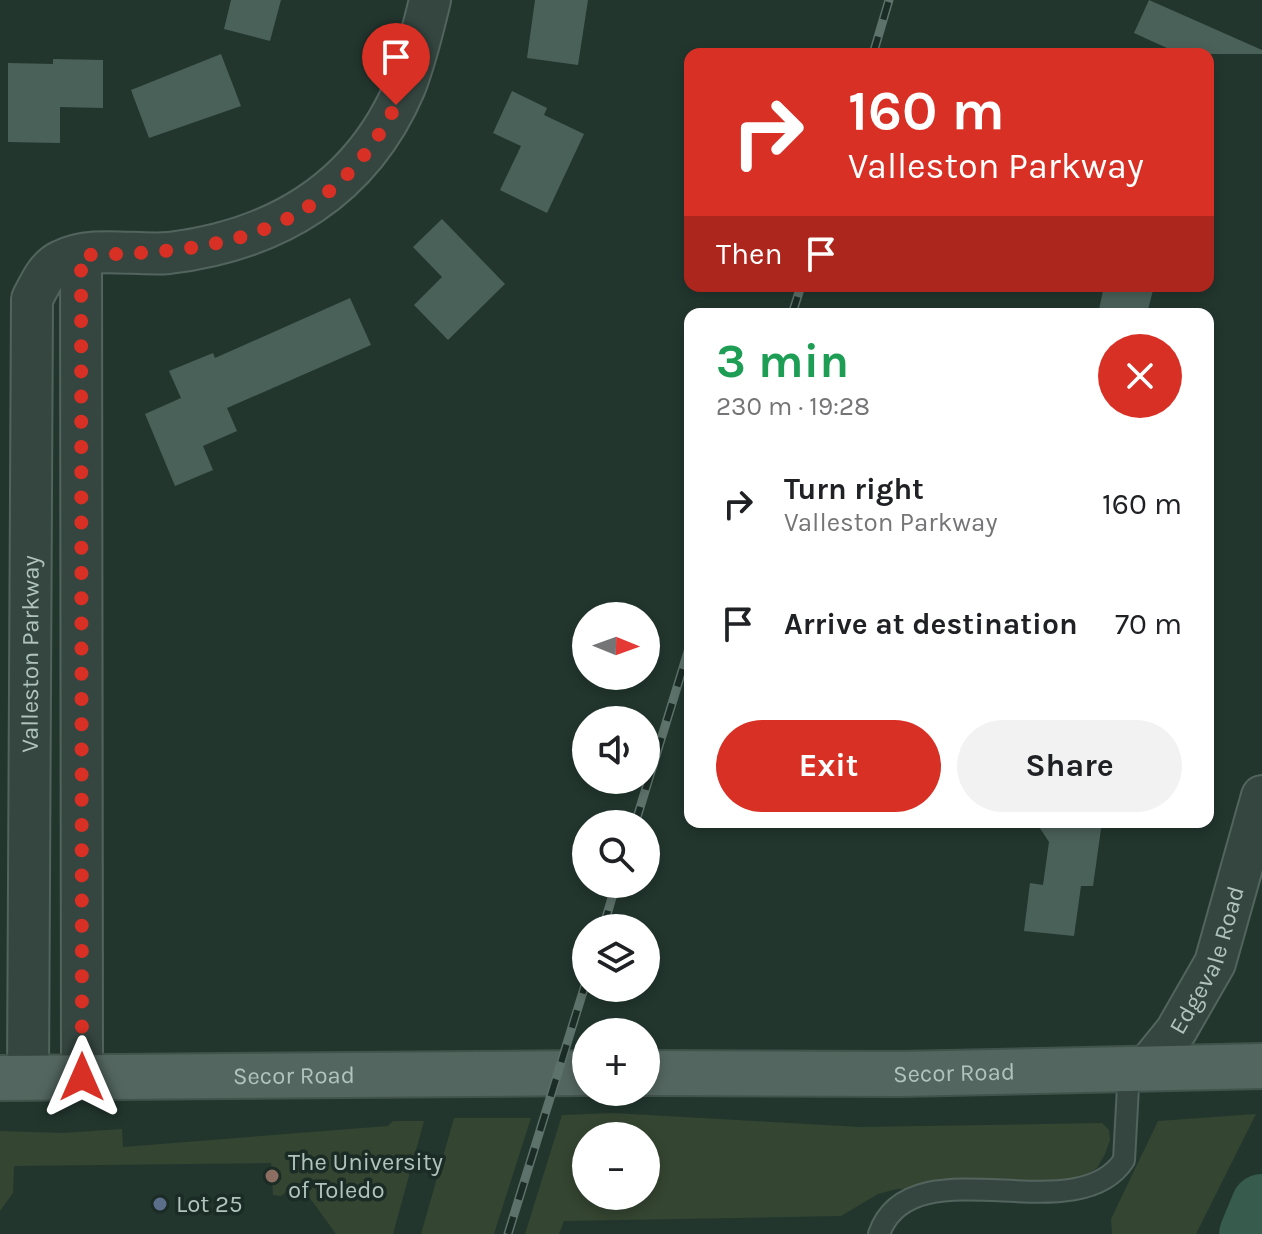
<!DOCTYPE html>
<meta charset="utf-8">
<style>
:root{--surface:#fff;--page:#f2f2f2;--text:#202124;--muted:#757577;--accent:#d93025}
body{margin:0;font-family:Karla,sans-serif;background:var(--page);color:var(--text);height:100vh;display:flex;flex-direction:column;font-size:30px;white-space:nowrap}
*{box-sizing:border-box;margin:0}
p{font-size:26px;color:var(--muted)}
.icon{flex:none;width:44px;height:44px;fill:none;stroke:currentColor;stroke-width:2;stroke-linecap:round;stroke-linejoin:round}
.map{position:relative;flex:1;overflow:hidden}
.details{position:absolute;left:684px;top:308px;width:530px;height:520px;display:flex;flex-direction:column;background:var(--surface);border-radius:16px;box-shadow:0 4px 12px #0003}
.details>*{flex:none}
.guide{position:absolute;left:684px;top:48px;width:530px;height:244px;border-radius:16px;box-shadow:0 4px 12px #0003;background:#d93025;color:#fff;overflow:hidden}
.needle{width:52px;rotate:91deg}
.tools{position:absolute;left:572px;top:602px;display:grid;gap:16px}
.tools a{display:grid;place-items:center;width:88px;height:88px;border-radius:50%;background:var(--surface);box-shadow:0 4px 12px #0003;font-size:40px}
.pin{position:absolute;display:grid;place-items:center;width:68px;height:68px;color:#fff;margin:-82px -34px;border-radius:50% 50% 50% 0;rotate:-45deg;box-shadow:0 0 8px #0007}
.pin .icon{rotate:45deg}
.me{position:absolute;width:88px;margin:-44px;rotate:0deg;stroke-linejoin:round;filter:drop-shadow(0 0 6px #0008)}
.turn{display:flex;align-items:center;gap:28px;height:168px;padding:0 32px;font-size:36px}
.turn .icon{width:104px;height:104px;stroke-width:2.5}
.turn b{display:block;font-size:56px;line-height:68px}
.then{display:flex;align-items:center;height:76px;padding:0 32px;background:#0003;gap:16px;font-size:30px}
.round{display:grid;place-items:center;flex:none;width:84px;height:84px;border-radius:42px;background:var(--page)}
.overview{display:flex;align-items:center;justify-content:space-between;height:136px;padding:0 32px}
h1{font-size:48px;font-weight:700;line-height:60px;color:#1e9e55}
.primary-button{display:flex;gap:16px;margin-top:auto;padding:16px 32px}
.primary-button a{flex:1;height:92px;border-radius:48px;background:var(--accent);color:#fff;font-size:32px;font-weight:700;line-height:92px;text-align:center}
.primary-button a+a{background:var(--page);color:var(--text)}
ul{padding:0;list-style:none}
li{display:flex;align-items:center;gap:24px;height:120px;padding:0 32px}
li div{flex:1}
li b{display:block;font-size:30px}
li em{font-style:normal}
.map>svg:first-child{display:block}
</style>
<div class="map">
<svg width="1262" height="1234" viewBox="0 0 1262 1234">
<rect width="100%" height="100%" fill="#22362e"/>
<path fill="#344531" fill-rule="evenodd" d="M613 1113 860 1127 1102 1123 1109 1130 1110 1140 1105 1154 1097 1168 1074 1184 897 1189 878 1194 841 1216 564 1221 559 1234H525L562 1115ZM586 1136H646V1196H586Z
M1256 1114 1196 1234H1112L1111 1219 1158 1121Z
M454 1118H531L494 1234H421Z
M393 1121H424L393 1234H336L299 1183 281 1196 273 1195 271 1163 14 1166 13 1193 0 1211V1131L62 1133 122 1129 123 1147 388 1126Z"/>
<g fill="none" stroke-linecap="round" stroke-linejoin="round">
<path stroke="#375b4c" stroke-width="62" d="M1250 1234 1262 1205"/>
</g>
<path fill="#4a6159" d="M231 0H281L270 41 224 29Z
M535 0H588L578 65 527 58Z
M1149 0 1262 50V54H1180L1134 33Z
M221 54 241 106 149 138 131 90Z
M53 59 103 60V108L60 107V143L8 142V63L53 64Z
M512 91 547 108 544 115 584 134 547 213 500 190 521 146 493 133Z
M442 219 505 284 448 340 414 305 442 277 413 247Z
M1104 286H1154L1147 314H1098Z
M350 298 371 345 227 408 237 431 203 446 213 470 175 486 145 414 181 398 169 371 213 353 215 358Z
M1036 822H1102L1093 886H1081L1074 936 1024 931 1030 883 1043 885 1049 842Z"/>
<g fill="none" stroke-linecap="round" stroke-linejoin="round">
<defs>
<path id="service" d="M879 1234C911 1142 1076 1234 1124 1160L1129 1069"/>
<g id="minor">
<path d="M81 255 82 1077"/>
<path id="s1" d="M1146 1068 1176 1031 1215 963 1262 796"/>
<path id="s2" d="M28 1078 32 299C39 286 46 268 61 261 92 245 135 256 169 253 276 240 361 190 405 87 416 59 423 29 430 0"/>
</g>
<g id="primary">
<path id="s3" d="M646 1073 900 1074 1262 1066"/>
<path id="s4" d="M0 1078 586 1073"/>
</g>
</defs>
<use href="#service" stroke="#53645e" stroke-width="24"/>
<use href="#minor" stroke="#53645e" stroke-width="44"/>
<use href="#primary" stroke="#42534c" stroke-width="48"/>
<use href="#service" stroke="#354640" stroke-width="20"/>
<use href="#minor" stroke="#354640" stroke-width="40"/>
<use href="#primary" stroke="#53665f" stroke-width="44"/>
<defs>
<path id="rail" d="M873 54 889 0
M792 314 801 286
M635 824 690 645
M603 928 616 884
M508 1234 586 982"/>
</defs>
<use href="#rail" stroke="#5d726a" stroke-width="9"/>
<use href="#rail" stroke="#1b2b25" stroke-width="6" stroke-dasharray="18" stroke-linecap="butt"/>
</g>
<g fill="none" stroke-linecap="round" stroke-linejoin="round">
<path stroke="#d93025" stroke-width="14" stroke-dasharray="0 25.2" d="M82 1077 81 255C216 253 327 239 396 105"/>
</g>
<circle fill="#8d6e63" stroke="#1b2b25" stroke-width="3" cx="272" cy="1176" r="8"/>
<circle fill="#5c6f8a" stroke="#1b2b25" stroke-width="3" cx="160" cy="1204" r="8"/>
<g text-anchor="middle" dominant-baseline="central" stroke-width="7" stroke-linejoin="round" paint-order="stroke">
<g font-size="24" fill="#b0c3bc" stroke="#1b2b25">
<text stroke="none"><textPath href="#s2" startOffset="424">Valleston Parkway</textPath></text>
<text stroke="none"><textPath href="#s1" startOffset="126">Edgevale Road</textPath></text>
<text stroke="none"><textPath href="#s3" startOffset="308">Secor Road</textPath></text>
<text stroke="none"><textPath href="#s4" startOffset="294">Secor Road</textPath></text>
</g>
<g font-size="24" fill="#b0c3bc" stroke="#1b2b25" text-anchor="start">
<text x="288" y="1162">The University<tspan x="288" dy="28">of Toledo</tspan></text>
<text x="176" y="1204">Lot 25</text>
</g>
</g>
</svg>
<div class="tools">
<a><svg class="needle" viewBox="-14 -14 28 28"><path d="M0-13l5 13h-10z" fill="#e53935"/><path d="M0 13l5-13h-10z" fill="#757577"/></svg></a>
<a><svg class="icon" aria-label="sound" viewBox="0 0 24 24"><path d="M4 9h4l5-4v14l-5-4H4zM17 9q2 3 0 6"/></svg></a>
<a><svg class="icon" aria-label="search" viewBox="0 0 24 24"><circle cx="10" cy="10" r="6"/><path d="M15 15l6 6"/></svg></a>
<a><svg class="icon" aria-label="layers" viewBox="0 0 24 24"><path d="M12 4l9 5-9 5-9-5zM3 14l9 5 9-5"/></svg></a>
<a>+</a>
<a>−</a>
</div>
<div class="pin" style="left:396px;top:105px;background:#d93025"><svg class="icon" aria-label="arrive" viewBox="0 0 24 24"><path d="M6 21V4h12l-3 4 3 4H6"/></svg></div>
<svg class="me" style="left:82px;top:1077px" viewBox="-20 -20 40 40"><path d="M0-17L14 15 0 8-14 15z" fill="#d93025" stroke="#fff" stroke-width="4"/></svg>
<div class="guide">
<div class="turn"><svg class="icon" aria-label="right" viewBox="0 0 24 24"><path d="M7 20v-9h11M14 6l5 5-5 5"/></svg><div><b>160 m</b>Valleston Parkway</div></div>
<div class="then">Then<svg class="icon" aria-label="arrive" viewBox="0 0 24 24"><path d="M6 21V4h12l-3 4 3 4H6"/></svg></div>
</div>
<section class="details">
<div class="overview"><div><h1>3 min</h1><p>230 m · 19:28</p></div><a class="round" style="background:#d93025;color:#fff"><svg class="icon" aria-label="close" viewBox="0 0 24 24"><path d="M6 6l12 12M18 6L6 18"/></svg></a></div>
<ul>
<li><svg class="icon" aria-label="right" viewBox="0 0 24 24"><path d="M7 20v-9h11M14 6l5 5-5 5"/></svg><div><b>Turn right</b><p>Valleston Parkway</p></div><em>160 m</em></li>
<li><svg class="icon" aria-label="arrive" viewBox="0 0 24 24"><path d="M6 21V4h12l-3 4 3 4H6"/></svg><div><b>Arrive at destination</b></div><em>70 m</em></li>
</ul>
<div class="primary-button"><a>Exit</a><a>Share</a></div>
</section>
</div>
